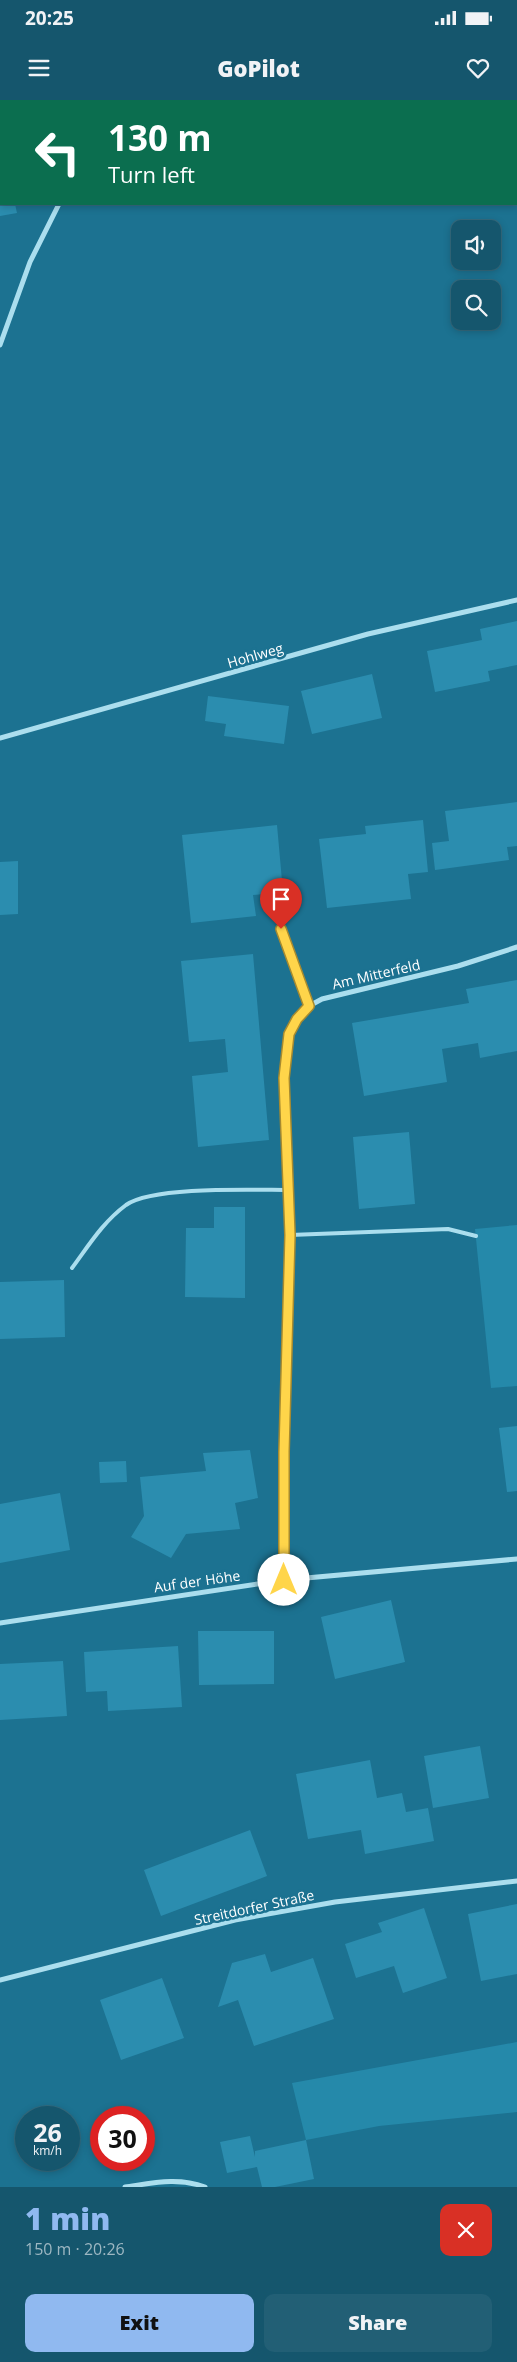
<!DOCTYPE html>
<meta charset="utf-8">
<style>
:root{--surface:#15566d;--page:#225f75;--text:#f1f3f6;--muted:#9db7c2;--line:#346c80;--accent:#90b9f0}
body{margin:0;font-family:"Open Sans",sans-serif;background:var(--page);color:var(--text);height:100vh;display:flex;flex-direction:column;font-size:19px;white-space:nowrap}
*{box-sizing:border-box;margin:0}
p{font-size:16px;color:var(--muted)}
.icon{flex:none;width:28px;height:28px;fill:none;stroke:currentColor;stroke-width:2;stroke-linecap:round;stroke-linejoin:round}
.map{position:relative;height:2087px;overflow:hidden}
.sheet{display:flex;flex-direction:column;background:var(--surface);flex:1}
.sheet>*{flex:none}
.hud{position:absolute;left:0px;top:0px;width:518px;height:105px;box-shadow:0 2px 8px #0003,0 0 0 1px var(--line);background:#0b6e4f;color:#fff;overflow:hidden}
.controls{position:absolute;left:451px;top:120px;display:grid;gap:10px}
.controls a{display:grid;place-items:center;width:50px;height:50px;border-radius:10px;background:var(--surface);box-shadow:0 2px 8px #0003,0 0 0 1px var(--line);font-size:25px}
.speed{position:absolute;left:15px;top:2006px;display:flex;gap:10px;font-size:25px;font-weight:700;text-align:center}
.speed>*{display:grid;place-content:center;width:65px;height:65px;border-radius:50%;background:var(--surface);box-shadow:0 2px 8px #0003,0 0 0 1px var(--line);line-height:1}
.speed small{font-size:12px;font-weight:400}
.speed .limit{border:8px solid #d22;background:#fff;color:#111}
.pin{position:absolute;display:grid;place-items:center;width:42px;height:42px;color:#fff;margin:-51px -21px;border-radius:50% 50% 50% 0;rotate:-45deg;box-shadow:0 0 5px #0007}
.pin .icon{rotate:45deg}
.me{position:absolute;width:55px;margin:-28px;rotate:0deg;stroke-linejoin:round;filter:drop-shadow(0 0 4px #0008)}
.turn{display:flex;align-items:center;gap:18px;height:105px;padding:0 25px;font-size:22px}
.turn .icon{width:65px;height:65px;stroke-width:2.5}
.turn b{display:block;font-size:35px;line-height:42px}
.round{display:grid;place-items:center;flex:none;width:52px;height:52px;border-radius:10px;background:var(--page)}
.summary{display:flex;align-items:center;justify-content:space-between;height:85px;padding:0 25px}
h1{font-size:30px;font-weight:800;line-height:38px;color:var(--accent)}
.action{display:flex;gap:10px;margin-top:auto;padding:10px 25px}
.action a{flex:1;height:58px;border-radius:10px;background:var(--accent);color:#111;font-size:20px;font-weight:800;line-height:58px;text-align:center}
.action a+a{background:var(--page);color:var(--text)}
.status{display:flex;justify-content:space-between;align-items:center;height:35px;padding:0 25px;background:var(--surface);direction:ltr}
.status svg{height:14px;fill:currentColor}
header{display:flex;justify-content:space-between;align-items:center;height:65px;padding:0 25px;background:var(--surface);font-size:22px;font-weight:800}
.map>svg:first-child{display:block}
</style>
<div class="status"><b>20:25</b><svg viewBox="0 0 49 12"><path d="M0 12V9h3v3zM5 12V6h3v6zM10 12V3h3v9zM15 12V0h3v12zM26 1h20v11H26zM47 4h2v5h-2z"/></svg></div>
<header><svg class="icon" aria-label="menu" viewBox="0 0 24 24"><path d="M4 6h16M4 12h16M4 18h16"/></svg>GoPilot<svg class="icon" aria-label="heart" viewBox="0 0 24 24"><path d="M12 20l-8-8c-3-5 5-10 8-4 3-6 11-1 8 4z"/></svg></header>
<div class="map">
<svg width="517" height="2087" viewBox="0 0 517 2087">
<rect width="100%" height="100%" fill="#1c7291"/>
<path fill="#2589aa" d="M517 1125V1286L491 1288 475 1129Z
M517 1942V2012L379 2026 306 2040 292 1983Z"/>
<path fill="#2b8daf" d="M0 104H15L17 113 0 116Z
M517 521V565L488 571 490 581 435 592 427 551 482 540 480 529Z
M372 574 382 618 312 634 301 591Z
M208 596 289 606 284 644 224 636 226 624 205 621Z
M517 702V746L507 747 509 760 435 770 432 743 449 741 445 711Z
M423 720 428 772 408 774 411 799 327 808 319 739 366 734 365 726Z
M277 725 283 792 253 795 256 816 191 823 182 735Z
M18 761V814L0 815V762Z
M253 854 269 1040 198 1047 192 976 228 972 225 939 189 942 181 861Z
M517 880V951L480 958 478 943 442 949 447 982 364 996 352 923 469 903 466 889Z
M409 1032 415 1104 359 1109 353 1037Z
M214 1107H245V1198L185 1197 186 1128H214Z
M64 1180 65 1237 0 1239V1182Z
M517 1326V1391L507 1392 499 1328Z
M250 1350 258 1398 235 1403 240 1429 186 1434 171 1458 131 1437 144 1416 140 1377 206 1371 203 1353Z
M126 1361 127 1382 100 1383 99 1362Z
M60 1393 70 1450 0 1463V1404Z
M391 1500 405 1562 335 1579 321 1517Z
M198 1531H274V1584L199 1585Z
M178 1546 182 1607 108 1611 107 1591 86 1592 84 1552Z
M63 1561 67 1616 0 1620V1564Z
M480 1646 489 1698 433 1708 424 1656Z
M370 1660 377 1698 402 1693 406 1712 428 1708 434 1741 365 1754 361 1730 308 1739 296 1674Z
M250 1730 267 1776 161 1816 144 1770Z
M517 1804V1874L481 1881 468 1814Z
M424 1808 447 1878 403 1893 394 1866 356 1878 345 1844 382 1832 378 1823Z
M265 1854 271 1872 313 1858 334 1919 254 1946 238 1900 218 1907 232 1863Z
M162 1878 184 1938 121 1960 100 1900Z
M250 2036 255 2057V2051L306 2040 314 2079 275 2087H262L257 2067 227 2073 220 2042Z"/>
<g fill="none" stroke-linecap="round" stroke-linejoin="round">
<path stroke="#abdeee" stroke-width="4" d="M281 829 309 906
M290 1135 448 1129 476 1136
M72 1168C89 1145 103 1122 126 1105 153 1086 253 1090 288 1090"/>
<path stroke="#abdeee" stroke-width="5" d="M118 1 119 0
M0 245 30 162 59 104
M0 638 368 534 517 500
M284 1480V1352L290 1135 284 978 289 934 297 919 309 906 322 899 458 866 517 847
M0 1523 284 1480 517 1459
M0 1880 235 1820 335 1802 517 1781
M125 2087C153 2083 178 2077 205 2087"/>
</g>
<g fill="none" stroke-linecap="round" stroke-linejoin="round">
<defs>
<path id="route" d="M281 829 309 906 297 919 289 934 284 978 290 1135 284 1352V1480"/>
</defs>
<use href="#route" stroke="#a68a30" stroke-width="12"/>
<use href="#route" stroke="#ffd54a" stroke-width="9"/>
</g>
<g text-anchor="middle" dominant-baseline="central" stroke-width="5" stroke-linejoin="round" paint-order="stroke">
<g font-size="14" fill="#fff" stroke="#1c7291">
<text transform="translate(255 555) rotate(-16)">Hohlweg</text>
<text transform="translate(376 874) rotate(-13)">Am Mitterfeld</text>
<text transform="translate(197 1481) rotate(-8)">Auf der Höhe</text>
<text transform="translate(254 1807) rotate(-12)">Streitdorfer Straße</text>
</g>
</g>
</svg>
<div class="controls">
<a><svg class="icon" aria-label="sound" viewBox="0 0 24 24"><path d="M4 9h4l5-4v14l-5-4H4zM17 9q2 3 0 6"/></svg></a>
<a><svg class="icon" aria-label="search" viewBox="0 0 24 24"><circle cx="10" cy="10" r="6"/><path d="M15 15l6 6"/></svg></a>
</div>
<div class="speed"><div>26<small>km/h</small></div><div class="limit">30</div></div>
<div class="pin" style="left:281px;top:829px;background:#d93025"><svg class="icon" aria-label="arrive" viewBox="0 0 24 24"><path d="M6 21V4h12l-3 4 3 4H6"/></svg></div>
<svg class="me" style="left:284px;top:1480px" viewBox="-20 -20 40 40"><circle r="19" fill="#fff"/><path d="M0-13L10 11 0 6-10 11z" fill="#ffd54a"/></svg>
<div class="hud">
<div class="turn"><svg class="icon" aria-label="left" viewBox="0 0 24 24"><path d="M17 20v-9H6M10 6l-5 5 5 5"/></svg><div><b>130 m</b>Turn left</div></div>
</div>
</div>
<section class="sheet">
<div class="summary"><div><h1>1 min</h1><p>150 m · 20:26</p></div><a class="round" style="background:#d93025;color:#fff"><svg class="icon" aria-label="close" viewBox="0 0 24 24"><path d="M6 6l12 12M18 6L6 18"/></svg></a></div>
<div class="action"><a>Exit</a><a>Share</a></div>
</section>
